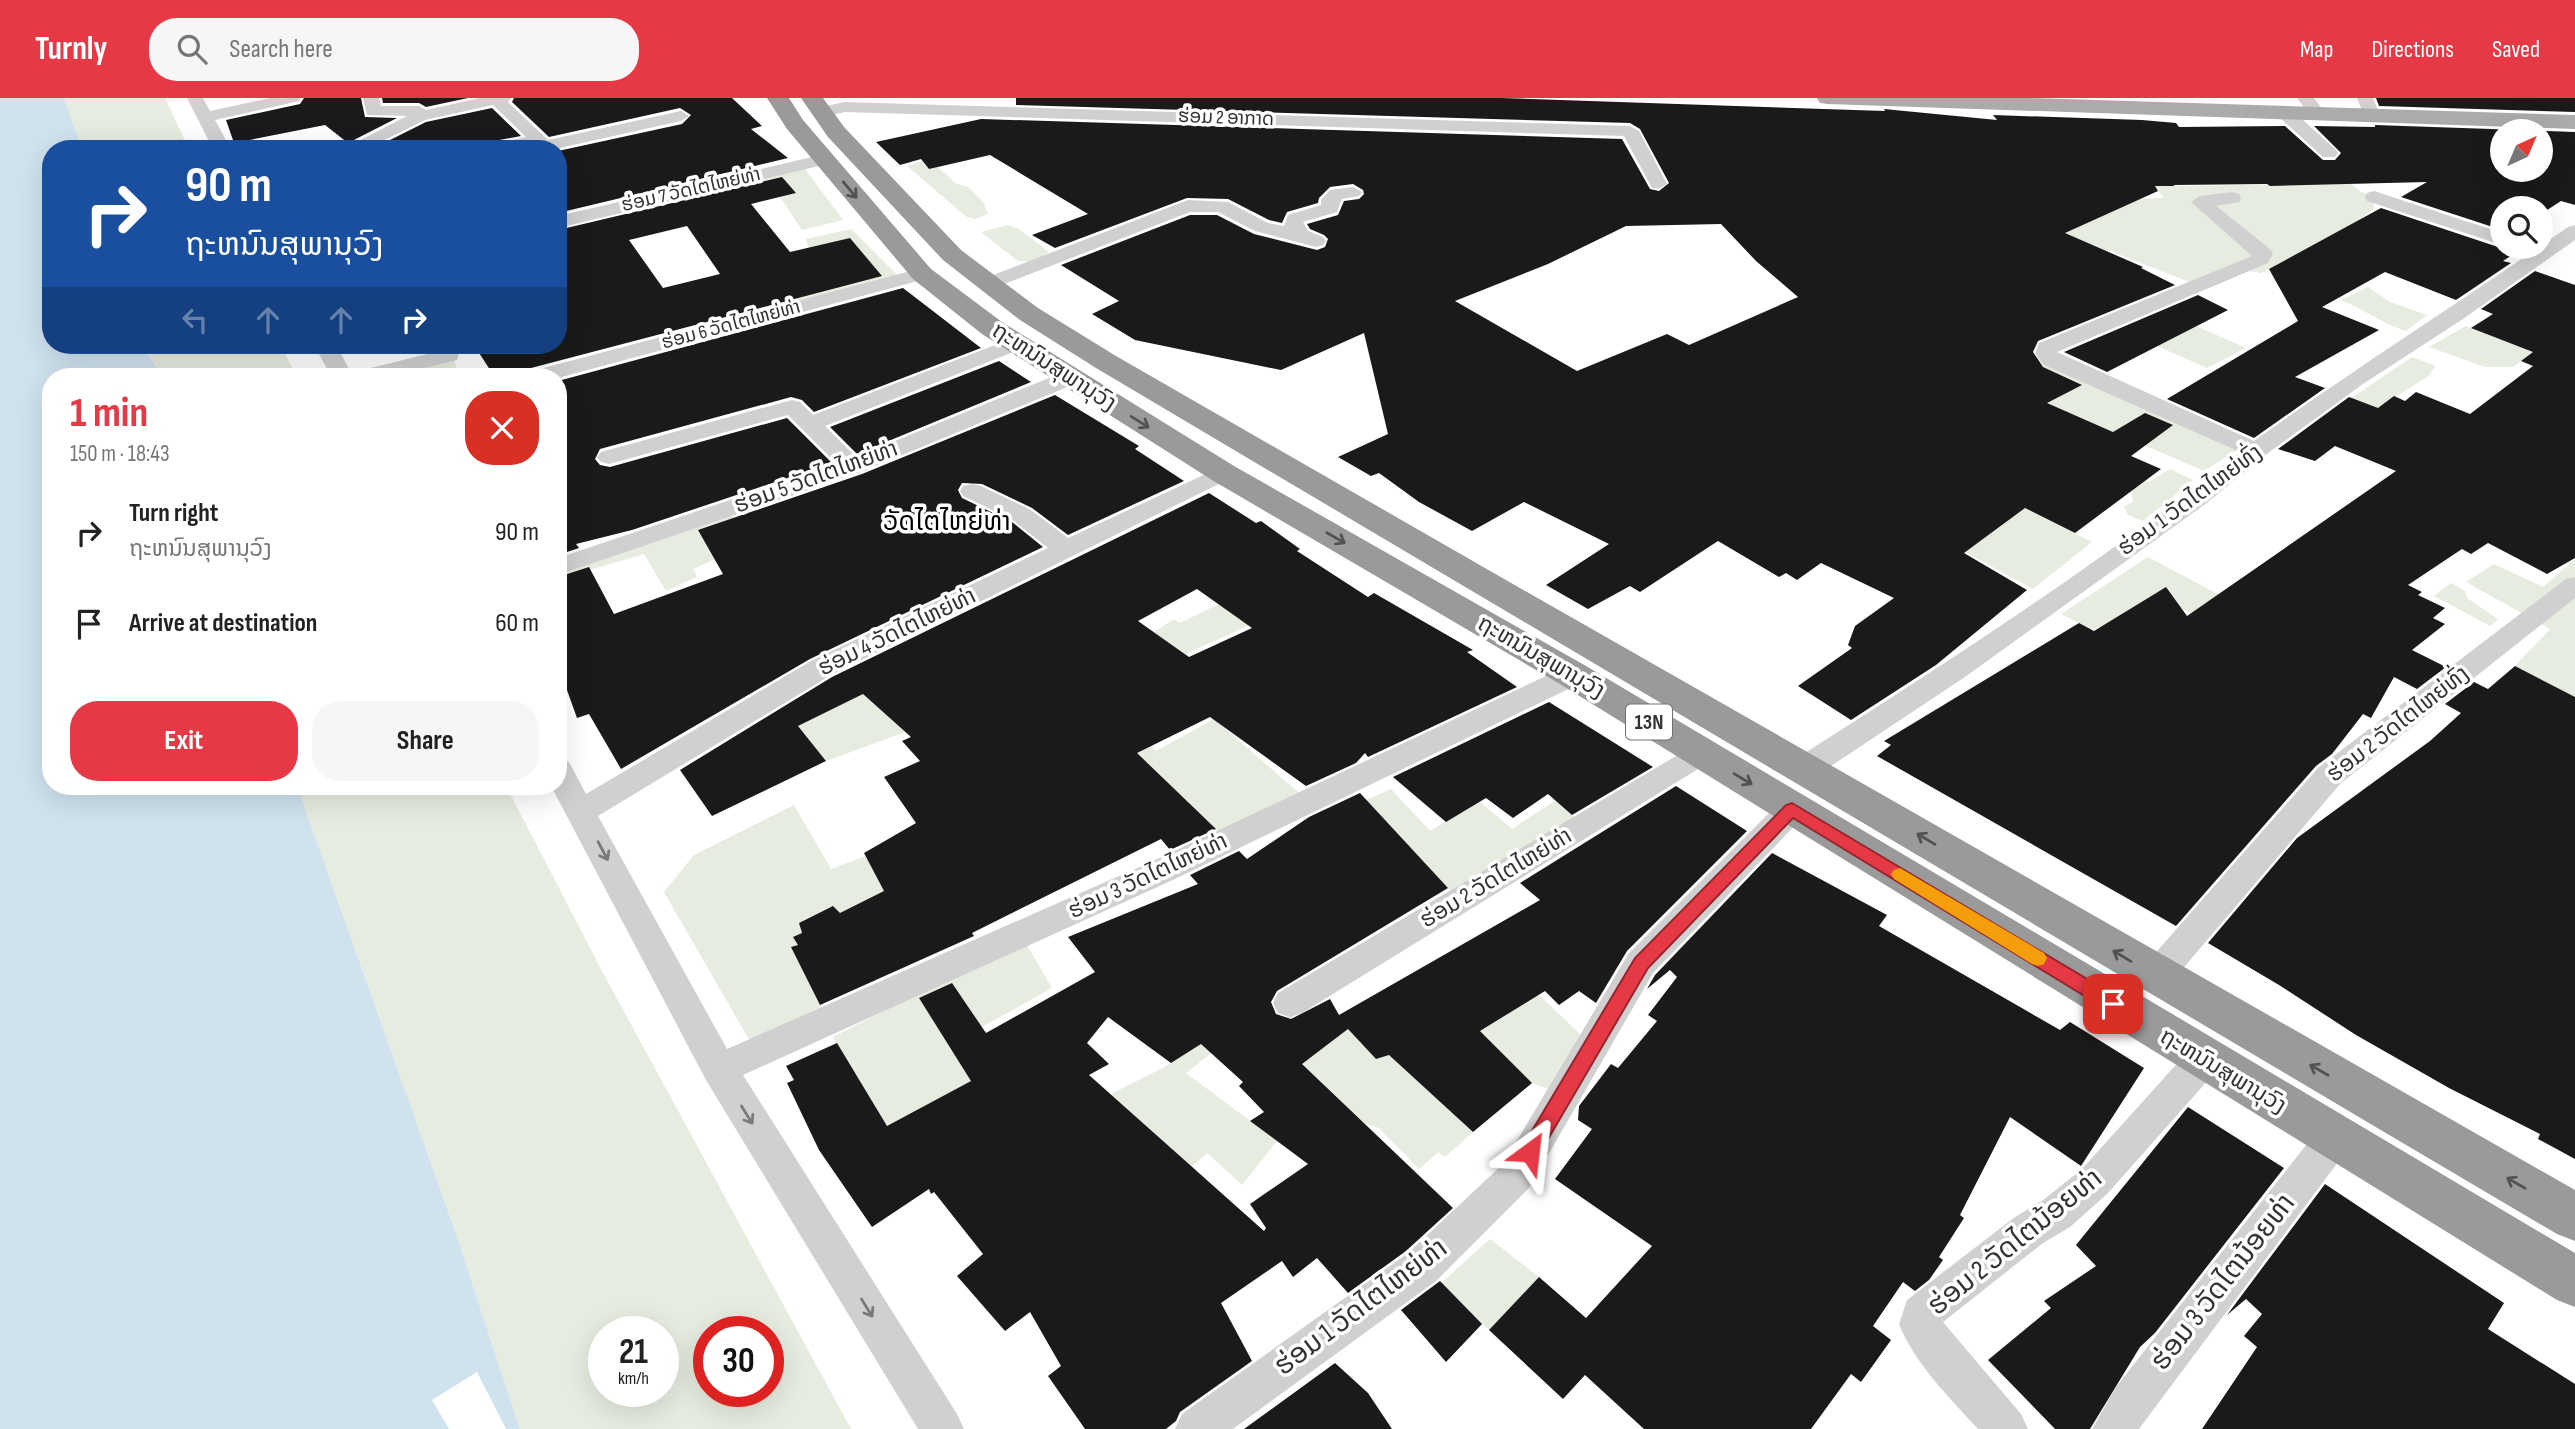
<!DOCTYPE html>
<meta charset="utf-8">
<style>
:root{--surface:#fff;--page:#f6f6f6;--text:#222;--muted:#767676;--accent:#e63946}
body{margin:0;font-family:"Sofia Sans Condensed","Noto Sans Lao",sans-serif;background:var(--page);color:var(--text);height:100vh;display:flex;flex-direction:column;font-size:26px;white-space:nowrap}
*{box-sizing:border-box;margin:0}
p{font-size:23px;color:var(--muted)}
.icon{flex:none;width:38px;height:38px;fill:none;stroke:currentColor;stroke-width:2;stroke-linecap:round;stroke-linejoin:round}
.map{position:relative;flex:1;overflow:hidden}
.sheet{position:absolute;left:42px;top:270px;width:525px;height:427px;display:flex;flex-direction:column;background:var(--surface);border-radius:28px;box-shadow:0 7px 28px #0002}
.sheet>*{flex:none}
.banner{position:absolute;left:42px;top:42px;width:525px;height:214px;border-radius:28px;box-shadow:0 7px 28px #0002;background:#1a4fa0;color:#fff;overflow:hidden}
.needle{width:46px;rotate:44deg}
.fabs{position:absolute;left:2490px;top:21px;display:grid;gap:14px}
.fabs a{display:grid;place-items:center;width:63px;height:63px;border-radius:50%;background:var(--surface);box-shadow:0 7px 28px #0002;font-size:35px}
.speed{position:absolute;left:588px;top:1218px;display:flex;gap:14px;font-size:35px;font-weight:700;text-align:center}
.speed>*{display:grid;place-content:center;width:91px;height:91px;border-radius:50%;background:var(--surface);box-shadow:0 7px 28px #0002;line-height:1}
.speed small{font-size:18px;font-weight:400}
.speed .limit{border:10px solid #d22;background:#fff;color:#111}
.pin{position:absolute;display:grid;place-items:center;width:60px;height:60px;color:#fff;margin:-30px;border-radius:14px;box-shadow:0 4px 10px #0006}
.me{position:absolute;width:77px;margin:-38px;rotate:30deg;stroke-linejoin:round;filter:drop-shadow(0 0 5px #0008)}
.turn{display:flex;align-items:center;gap:24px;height:147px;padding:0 28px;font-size:32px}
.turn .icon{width:91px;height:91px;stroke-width:2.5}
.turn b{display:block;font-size:49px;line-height:60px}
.lanes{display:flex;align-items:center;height:66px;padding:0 28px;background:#0003;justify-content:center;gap:35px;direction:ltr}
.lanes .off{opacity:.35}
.round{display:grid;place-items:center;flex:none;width:74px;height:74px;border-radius:28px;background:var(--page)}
.summary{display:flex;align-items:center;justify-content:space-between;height:119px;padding:0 28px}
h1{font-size:42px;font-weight:700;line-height:52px;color:var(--accent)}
.button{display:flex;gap:14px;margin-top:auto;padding:14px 28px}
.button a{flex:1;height:80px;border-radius:28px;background:var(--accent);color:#fff;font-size:28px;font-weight:700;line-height:80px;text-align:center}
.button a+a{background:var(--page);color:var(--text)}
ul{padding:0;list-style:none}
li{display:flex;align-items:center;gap:21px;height:91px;padding:0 28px}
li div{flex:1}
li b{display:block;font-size:26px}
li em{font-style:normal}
header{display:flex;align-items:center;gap:42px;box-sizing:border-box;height:98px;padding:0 35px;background:var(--accent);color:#fff}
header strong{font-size:33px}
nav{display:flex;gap:38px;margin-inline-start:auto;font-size:24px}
.search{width:490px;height:63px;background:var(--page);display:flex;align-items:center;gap:18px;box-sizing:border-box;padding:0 24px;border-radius:28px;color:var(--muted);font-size:26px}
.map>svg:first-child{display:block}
</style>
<header>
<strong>Turnly</strong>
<div class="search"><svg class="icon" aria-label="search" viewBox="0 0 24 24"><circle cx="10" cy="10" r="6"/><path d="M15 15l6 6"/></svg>Search here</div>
<nav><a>Map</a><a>Directions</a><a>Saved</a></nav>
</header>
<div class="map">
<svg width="2575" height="1331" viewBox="0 0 2575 1331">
<rect width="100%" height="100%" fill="#fff"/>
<path fill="#e6ecdf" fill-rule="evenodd" d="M64 0H165L189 51H82Z
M922 63 929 71 938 69 955 85 968 89 983 104 988 116 975 121 967 119 907 68Z
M804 70 843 122 802 132 780 99 796 95 782 79 726 112 753 106 755 111 726 118 711 94Z
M2352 86 2357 91 2373 101 2374 111 2355 125 2296 159 2261 175 2249 173 2207 191 2108 152 2075 167 1900 92 2115 102 2164 100 2155 88Z
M1008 127 1019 131 1049 154 1038 164 1018 163 981 134Z
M851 131 898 178 759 216 743 192 868 162 850 140 809 150 806 141Z
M2368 189 2390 204 2427 217 2406 233C2383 226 2364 211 2341 202Z
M2189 225 2246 250 2207 270 2121 232Z
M2466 228 2533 254 2513 269H2485L2429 249Z
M140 247H281L296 278H164Z
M2021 251 2237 352 2204 373 2070 315 2055 325Z
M453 258 459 278H373Z
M2412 259 2436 268 2428 278 2374 313 2338 309Z
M2170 371 2193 382 2143 423 2128 417 2124 408 2133 404 2131 391 2138 379 2148 384Z
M2010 403 2092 444 2033 491 1965 454 2001 428Z
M732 417 738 426 715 461 693 471 697 479 666 493 644 456 586 473 558 491V477Z
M2148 459 2261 519 2240 539 2153 497 2103 528 2091 531 2061 516Z
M2575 461V599L2515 568 2550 531 2466 484 2494 466 2543 489Z
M2451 485 2465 493 2467 500 2498 521 2490 528 2434 498Z
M1231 500 1260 522 1186 556 1154 534 1174 521 1180 525Z
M863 596 905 634 826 663 798 628Z
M1214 621 1299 695 1220 735 1141 659 984 686 1151 648 1156 653Z
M297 688H506L602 873 851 1331H520L454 1130ZM604 1234H663V1293H604ZM709 1234H768V1293H709Z
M1391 691 1430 733 1480 704 1512 731 1556 702 1576 721 1450 792 1399 738 1339 714Z
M794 707 831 771 866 758 894 812 881 818 910 868 876 878 847 825 833 808 799 825 802 835 794 839 798 847 792 849 821 909 751 945 664 794 694 757Z
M1027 847 1052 890 982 929 962 899 971 983 885 1029 833 939 948 880Z
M1539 897 1584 940 1551 992 1532 985 1481 933Z
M1290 916 1325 949 1348 931 1376 961 1389 957 1473 1034 1445 1059 1438 1054 1419 1071 1379 1030 1364 1025 1268 933Z
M1230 928 1237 935 1186 975 1277 1043 1242 1087 1207 1055 1191 1069 1111 996 1163 970Z
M1490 1141 1539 1179 1489 1232 1441 1185Z"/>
<path fill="#cfe2ee" d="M0 0H64L82 51H51V247H140L164 278H51V688H297L454 1130 520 1331H0Z"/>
<path fill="#fff" d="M477 1274 506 1331H449L432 1302Z"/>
<path fill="#1a1a1a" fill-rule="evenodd" d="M304 0H361L365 19 397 20 348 45 325 27 234 45 226 22 300 6Z
M382 0H468L426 9 419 5H383Z
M514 0H732L762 28 751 31 788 60 558 115V53L682 26 691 17 680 10 549 39 512 4Z
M1016 0H1501L1885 13 1884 11 1997 22 1993 17 2142 22 2176 25 2179 29 2285 28 2323 62H2335L2341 55 2314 28 2375 29V27L2575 34V107L2561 103 2541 116V110H2502V132L2401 99 2427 84 2270 88 2267 86 2173 87 2175 88H2155L2158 93 2065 135 2143 169 2141 170 2175 187 2038 243 2033 254 2043 269 2082 287 2047 305 2113 334 2145 315 2173 327 2131 358 2161 371 2075 435 2025 410 1964 455 2027 492 1936 567 1851 622 1798 588 1852 550 1848 547 1855 528 1894 500 1821 465 1797 482 1786 475 1779 479 1718 443 1640 494 1630 488 1588 511 1546 487 1609 446 1524 404 1472 433 1419 404 1379 375 1371 378 1338 359 1388 336 1364 235 1281 272 1135 242 1092 216 1119 203 1061 167 1190 117H1217L1254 136 1317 152 1325 149 1328 141 1324 137 1310 131 1307 126 1338 117 1344 103 1359 101 1364 96 1363 92 1353 86 1330 89 1319 100 1318 105 1287 114 1282 125 1269 122 1228 101 1187 100 1055 150 1032 137 1088 116 990 57 929 71 921 61 900 67 876 44 981 21 1622 41 1650 91 1659 93 1669 85 1640 31 1630 25 1016 7ZM2502 33H2541V72H2502ZM1721 126 1756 163 1798 199 1689 247 1667 236 1577 273 1455 203 1548 166 1626 128Z
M2376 0H2575V14L2379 8Z
M492 10 521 38 489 44 485 51H372L426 24Z
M782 79 796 95 751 106 790 154 850 140 882 178 531 270 526 278H494L474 247H558V132ZM687 128 720 176 663 190 629 142Z
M2381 110 2501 150 2521 151 2503 163 2511 165 2456 202 2385 174 2322 209 2379 232 2295 279 2325 290 2254 340 2167 301 2298 223 2269 171Z
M2535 173 2575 187V460L2547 476 2488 445 2471 456 2462 451 2408 487 2422 494 2418 497 2445 510 2433 520 2445 526 2412 552 2446 569 2417 591 2394 579 2371 620 2363 616 2332 656 2316 668 2176 828 1877 658 1891 647 1884 643 2079 525 2094 533 2166 489 2187 518 2396 373 2335 348 2315 363 2278 351 2349 299 2378 310 2394 298 2405 303 2416 294 2470 316 2533 268 2521 263 2533 254 2471 230 2493 216 2481 211Z
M903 190 981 250 814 314 802 302 791 299 600 351 595 361 600 367 610 369 787 320 832 365 632 432 576 446 579 450 558 457V283Z
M2198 197 2228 212 2107 274 2064 254Z
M999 263 1031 284 857 356 830 329Z
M1055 297 1139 348 1135 351 1184 383 1068 437 1032 410 982 386 962 385 958 392 962 400 1012 424 1043 449 810 561 621 671 589 616 577 620 558 567V479L589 469 614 516 723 476 698 432 862 376Z
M1209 395 1256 425 1261 423 1300 451 1297 453 1368 499 1374 495 1473 552 1467 554 1517 589 1368 659 1365 655 1356 665 1306 688 1210 619 1137 655 1216 731 1170 752 1161 741 972 835 974 838 820 907 791 849 798 847 793 839 802 835 799 825 833 808 840 815 884 793 864 755 916 725 884 679 920 663 902 643 911 639 863 596 798 628 826 663 712 718 680 672 832 579ZM1197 491 1252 530 1189 559 1138 523Z
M2515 568 2575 599V1061L2538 1041 2540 1036 2449 990 2356 937 2279 887 2208 845 2297 740 2430 643 2461 615 2445 606 2474 584 2488 591Z
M1549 604 1653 669 1572 717 1548 696 1513 720 1486 700 1446 724 1393 679Z
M1676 688 1747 733 1627 853 1596 905 1579 893 1559 907 1545 893 1480 933 1532 985 1473 1034 1389 957 1376 961 1348 931 1302 966 1453 1110 1406 1153 1348 1195 1317 1160 1293 1179 1282 1163 1221 1205 1252 1263 1180 1314 1176 1323 1166 1331H1085L1048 1278 1061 1268 1030 1214 1005 1233 957 1178 983 1156 934 1094 931 1096 929 1091 872 1129 819 1052 787 985 794 982 786 968 837 945 887 1028 971 983 919 900 952 885 986 935 1095 874 1068 839 1198 786 1190 777 1239 753 1247 761 1309 719 1360 695 1448 790 1277 893 1271 904 1276 916 1291 921 1330 901 1339 917 1540 802 1520 785ZM1108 919 1171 965 1201 946 1243 984 1239 988 1264 1014 1250 1023 1308 1066 1250 1106 1266 1130 1264 1133 1089 977 1109 966 1087 945Z
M1772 755 1887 817 1879 828 2060 932 2070 924 2144 970 2081 1068 2010 1019 1960 1117 1964 1120 1939 1159 1943 1162 1929 1182 1915 1193 1903 1184 1873 1228 1891 1242 1861 1284 1851 1276 1811 1331H1644L1585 1277 1563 1301 1489 1232 1539 1179 1586 1220 1652 1148 1555 1081 1592 1031 1578 1022 1579 1008 1611 966 1618 970 1657 923 1648 917 1677 879 1670 872 1647 891 1655 877Z
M2188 1009 2284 1070 2155 1235 2140 1249 2090 1331H2055L1988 1262 2051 1210 2044 1203 2096 1168 2076 1147Z
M2325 1086 2504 1205 2488 1231 2575 1286V1331H2202L2257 1249 2244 1238 2262 1216 2246 1201 2227 1217Z
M1440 1183 1482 1226 1446 1264 1401 1212Z
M1335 1265 1368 1295 1392 1331H1244Z"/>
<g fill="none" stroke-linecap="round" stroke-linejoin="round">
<path fill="#d0d0d0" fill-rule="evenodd" d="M187 0H203L210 13 270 0H301L299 3 215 22 231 51H213Z
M363 0H379L381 8H419L426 12 480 0H511L508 4 548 42 681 13 689 18 681 23 555 51H537L534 48 487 51 490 47 526 39 493 7 425 22 366 51H343L407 18 367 17Z
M2297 0H2314L2326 16 2324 20H2312Z
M2357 0H2373L2380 18 2378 22H2366Z
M845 4 1630 28 1639 33 1667 86 1658 91 1652 90 1624 38 845 14 822 19 814 14 816 10Z
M2285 10 2291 11 2335 51 2338 55 2335 59H2323L2279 19 2277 15 2279 11Z
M825 56 831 57 834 61 831 65 558 130V118Z
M1353 89 1362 94 1359 98 1342 101 1337 114 1303 124 1308 133 1323 139 1326 143 1323 147 1316 149 1255 133 1218 114H1190L994 190H980L977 186 980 182 1188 102 1228 104 1268 125 1284 128 1288 117 1321 107V102L1330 92Z
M2374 93 2502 135V147L2367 103 2365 99 2367 95Z
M2232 94 2239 96 2241 100 2239 104 2216 108 2270 151 2273 155 2268 165 2057 254 2254 343C2357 269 2465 201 2568 129L2575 127V142L2463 221 2363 286 2264 358 2208 404 1965 579 1816 678 1805 681 1794 678 1790 670 1794 662C1946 565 2099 467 2240 354L2044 267 2035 255 2039 245 2252 158 2191 104 2200 98Z
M922 170 929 172 932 176 929 180 558 280 529 278 532 273Z
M1016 239 1024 240 1027 245 1024 250 825 328 856 359 1061 275H1077L1080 280 1077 285 861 374 558 477V460L837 366 788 317 609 366 601 364 597 359 601 354 792 302 800 304 813 317Z
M314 247H336L353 278H331Z
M439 247H461L457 262 392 278H356L359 273 439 253Z
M1223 368 1231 370 1235 375 1231 380 831 577 598 718 727 951 1153 763 1563 570 1573 568 1583 570 1587 577 1583 584 1175 781 743 977 957 1316 964 1331H918L706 982 551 688H558V661L569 664 586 696 811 563 1048 450 1013 422 963 398 960 393 963 388 972 386 981 388 1031 412 1068 440Z
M2575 479V500L2340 686 2168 888 2156 892 2144 888 2139 878 2144 868 2318 670 2566 481Z
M1701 645 1711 649 1716 656 1711 663 1302 915 1290 919 1278 915 1273 905 1278 895 1691 649Z
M1792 700 1803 703 1807 711 1803 719 1653 875 1529 1090 1436 1183 1233 1331H1175L1182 1316 1408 1155 1503 1066 1629 855 1781 703Z
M2204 946 2217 950 2222 961 2217 972 2108 1095 2070 1129 2043 1145 1943 1224 2021 1316 2028 1331H1978C1949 1299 1915 1266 1899 1226L1907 1202 2015 1119 2042 1103 2082 1071 2191 950Z
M2334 1023 2347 1028 2353 1040 2347 1052 2139 1331H2092L2116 1289 2321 1028Z"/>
<path fill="#ababab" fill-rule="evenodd" d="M1817 0H2028L2575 17V31L1828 6 1820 5Z"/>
<path fill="#9a9a9a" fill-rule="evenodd" d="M767 0H789L803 22 931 171 1002 224 1234 368 1586 568 2575 1155V1209L2557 1202 1560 586 1212 382 982 236 913 181 787 31Z
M801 0H823L844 29 961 152 1038 210 1116 258 1485 470 2575 1092V1143L2557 1136 2374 1028 1096 270 1020 222 943 162 828 39Z"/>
</g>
<defs><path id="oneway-shaft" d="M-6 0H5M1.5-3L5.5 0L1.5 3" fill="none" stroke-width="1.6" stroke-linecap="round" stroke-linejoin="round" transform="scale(1.75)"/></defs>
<g stroke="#525252">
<use href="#oneway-shaft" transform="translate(850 92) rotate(50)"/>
<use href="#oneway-shaft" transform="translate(1140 324) rotate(32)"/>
<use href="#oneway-shaft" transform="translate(1336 440) rotate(30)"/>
<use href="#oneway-shaft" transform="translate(1743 681) rotate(31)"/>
<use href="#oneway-shaft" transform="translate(1926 741) rotate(-149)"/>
<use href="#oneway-shaft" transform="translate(2122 858) rotate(-149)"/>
<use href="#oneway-shaft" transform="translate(2319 972) rotate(-150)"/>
<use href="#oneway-shaft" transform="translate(2516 1085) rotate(-150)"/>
</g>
<g stroke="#7a7a7a">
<use href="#oneway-shaft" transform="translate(603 753) rotate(62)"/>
<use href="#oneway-shaft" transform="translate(747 1017) rotate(58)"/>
<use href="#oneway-shaft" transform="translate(867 1210) rotate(58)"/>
</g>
<path fill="#e63946" stroke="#96252e" stroke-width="2" d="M1792 705 2119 900 2122 906 2119 911 2113 914 2106 911 1793 720 1648 870 1537 1060 1530 1063 1523 1060 1520 1054 1523 1048 1635 860 1786 707Z"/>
<path fill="#f59e0b" d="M1900 770 2044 855 2047 860 2044 866 2038 868 2032 866 1894 781 1891 776 1894 772Z"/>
<g text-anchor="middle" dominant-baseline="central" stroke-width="7" stroke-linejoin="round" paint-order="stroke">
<g font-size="19" fill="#333" stroke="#fff">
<text transform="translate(1226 20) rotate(2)">ຮ່ອມ 2 ອາກາດ</text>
<text transform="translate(691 92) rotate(-13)">ຮ່ອມ 7 ວັດໄຕໄຫຍ່ທ່າ</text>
<text transform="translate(731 227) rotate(-15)">ຮ່ອມ 6 ວັດໄຕໄຫຍ່ທ່າ</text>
</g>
<rect fill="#fff" stroke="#707070" stroke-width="2" x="1626" y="606.5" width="46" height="35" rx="5"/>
<g font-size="21" font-weight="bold" fill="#333">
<text x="1649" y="624">13N</text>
</g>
<g font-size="23" fill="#333" stroke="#fff">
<text transform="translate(1054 269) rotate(33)">ຖະຫນົນສຸພານຸວົງ</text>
<text transform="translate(816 379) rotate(-20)">ຮ່ອມ 5 ວັດໄຕໄຫຍ່ທ່າ</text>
<text transform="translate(2190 402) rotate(-36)">ຮ່ອມ 1 ວັດໄຕໄຫຍ່ທົ່ງ</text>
<text transform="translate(897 534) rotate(-26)">ຮ່ອມ 4 ວັດໄຕໄຫຍ່ທ່າ</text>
<text transform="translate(1541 559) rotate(30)">ຖະຫນົນສຸພານຸວົງ</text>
<text transform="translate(2398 626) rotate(-38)">ຮ່ອມ 2 ວັດໄຕໄຫຍ່ທົ່ງ</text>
<text transform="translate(1148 778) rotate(-25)">ຮ່ອມ 3 ວັດໄຕໄຫຍ່ທ່າ</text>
<text transform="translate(1496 780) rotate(-31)">ຮ່ອມ 2 ວັດໄຕໄຫຍ່ທ່າ</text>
<text transform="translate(2223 973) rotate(31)">ຖະຫນົນສຸພານຸວົງ</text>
</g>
<g font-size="26" fill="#000" stroke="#fff">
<text x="947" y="424">ວັດໄຕໄຫຍ່ທ່າ</text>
</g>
<g font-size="28" fill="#333" stroke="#fff">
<text transform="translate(2015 1144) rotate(-39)">ຮ່ອມ 2 ວັດໄຕນ້ອຍທ່າ</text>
<text transform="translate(2223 1184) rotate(-52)">ຮ່ອມ 3 ວັດໄຕນ້ອຍທ່າ</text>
<text transform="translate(1361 1209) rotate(-37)">ຮ່ອມ 1 ວັດໄຕໄຫຍ່ທ່າ</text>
</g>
</g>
</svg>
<div class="fabs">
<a><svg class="needle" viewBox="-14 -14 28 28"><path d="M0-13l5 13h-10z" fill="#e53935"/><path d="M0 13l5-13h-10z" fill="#767676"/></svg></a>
<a><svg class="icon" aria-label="search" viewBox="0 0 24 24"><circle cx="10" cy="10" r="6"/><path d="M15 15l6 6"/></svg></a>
</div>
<div class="speed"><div>21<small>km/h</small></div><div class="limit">30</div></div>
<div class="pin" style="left:2113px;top:906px;background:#d93025"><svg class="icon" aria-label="arrive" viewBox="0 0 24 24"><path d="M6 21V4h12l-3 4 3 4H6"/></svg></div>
<svg class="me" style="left:1530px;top:1054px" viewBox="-20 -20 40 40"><path d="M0-17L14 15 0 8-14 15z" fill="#e63946" stroke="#fff" stroke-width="4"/></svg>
<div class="banner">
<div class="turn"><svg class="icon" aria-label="right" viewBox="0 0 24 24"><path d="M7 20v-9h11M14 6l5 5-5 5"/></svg><div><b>90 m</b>ຖະຫນົນສຸພານຸວົງ</div></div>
<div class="lanes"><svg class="icon off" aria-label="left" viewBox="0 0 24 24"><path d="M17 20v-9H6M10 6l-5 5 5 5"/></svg><svg class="icon off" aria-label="ahead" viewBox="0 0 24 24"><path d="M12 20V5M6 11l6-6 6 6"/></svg><svg class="icon off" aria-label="ahead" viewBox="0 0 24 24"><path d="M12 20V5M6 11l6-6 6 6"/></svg><svg class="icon" aria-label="right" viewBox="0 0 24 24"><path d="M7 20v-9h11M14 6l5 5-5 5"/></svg></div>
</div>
<section class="sheet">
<div class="summary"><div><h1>1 min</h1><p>150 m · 18:43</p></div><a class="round" style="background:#d93025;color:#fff"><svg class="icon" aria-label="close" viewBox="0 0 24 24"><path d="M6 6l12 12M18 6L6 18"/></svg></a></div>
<ul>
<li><svg class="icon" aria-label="right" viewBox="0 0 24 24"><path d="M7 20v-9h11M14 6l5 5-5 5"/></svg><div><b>Turn right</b><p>ຖະຫນົນສຸພານຸວົງ</p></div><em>90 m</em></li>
<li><svg class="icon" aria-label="arrive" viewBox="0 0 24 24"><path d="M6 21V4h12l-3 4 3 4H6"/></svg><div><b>Arrive at destination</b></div><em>60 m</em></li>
</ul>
<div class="button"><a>Exit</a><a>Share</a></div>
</section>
</div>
